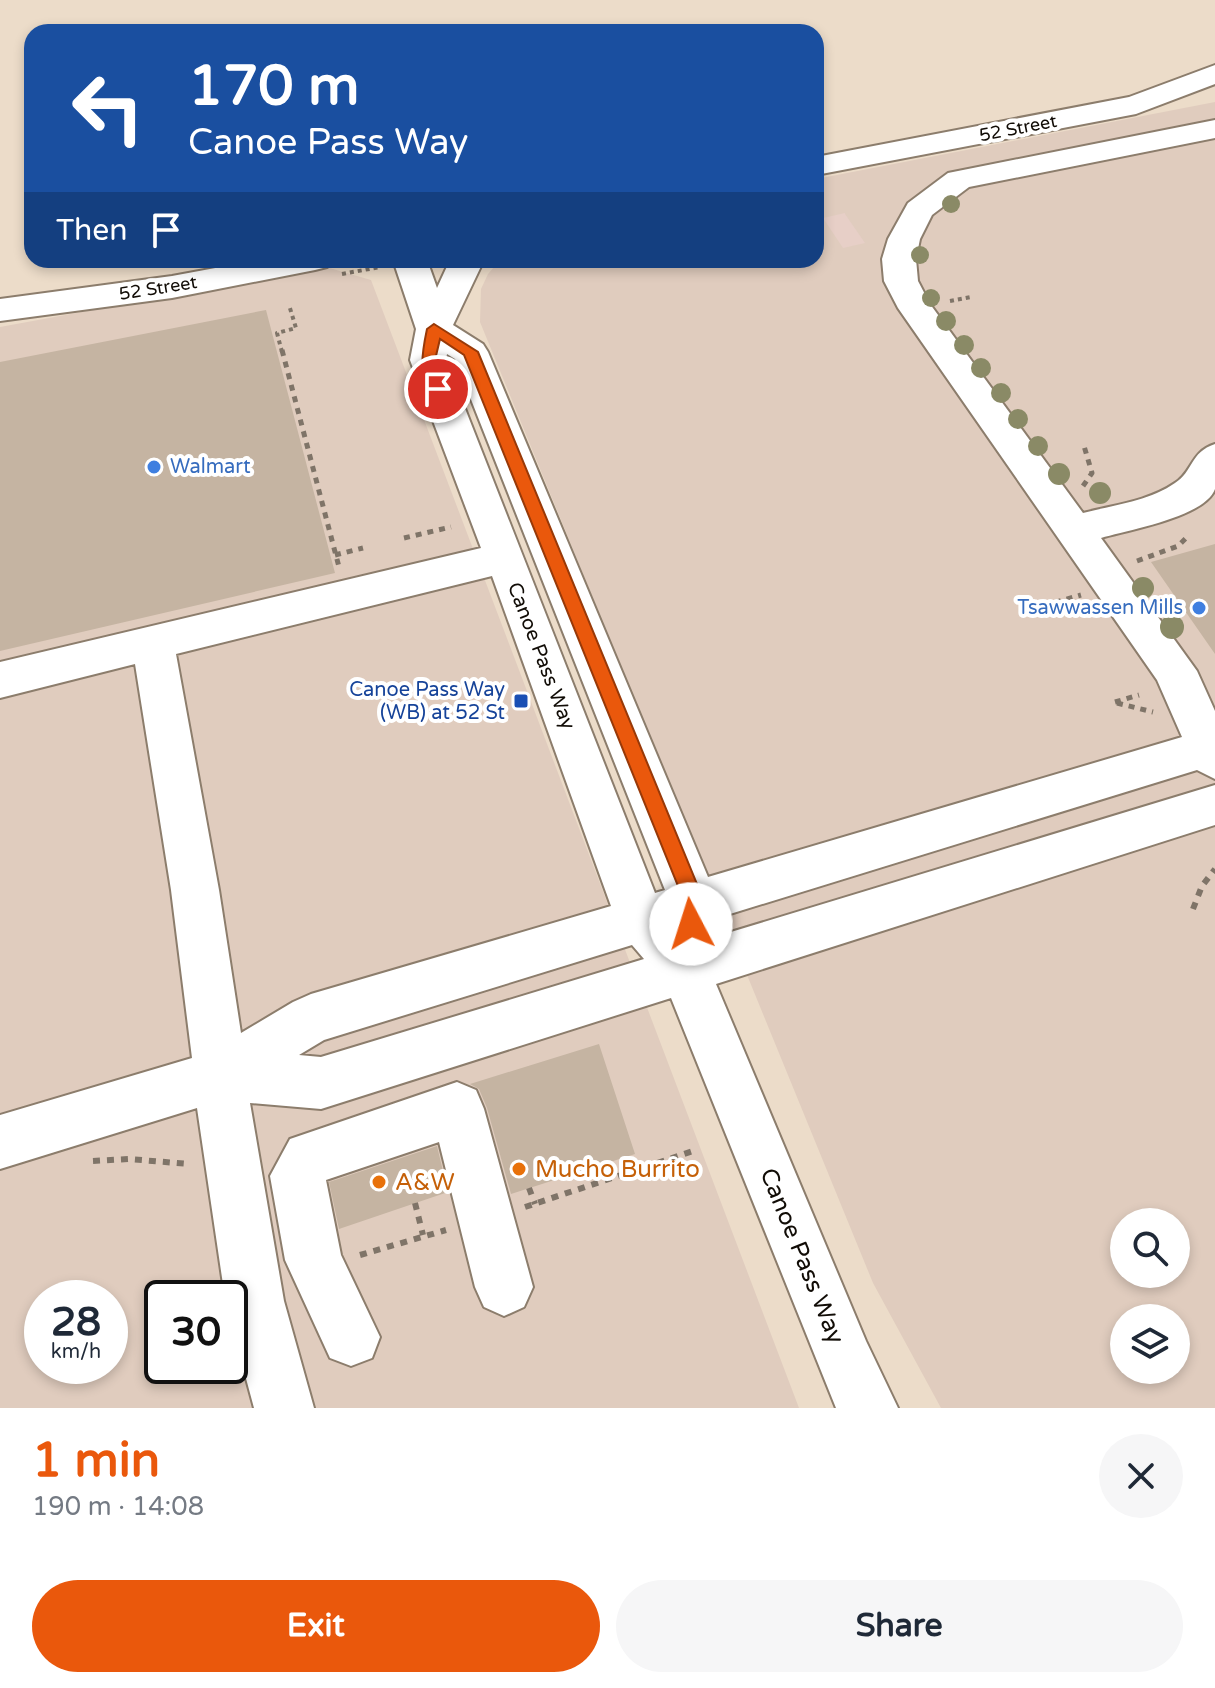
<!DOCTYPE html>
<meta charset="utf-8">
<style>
:root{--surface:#fff;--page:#f6f6f7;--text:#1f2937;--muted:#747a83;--accent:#ea580c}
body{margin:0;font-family:"Varela Round",sans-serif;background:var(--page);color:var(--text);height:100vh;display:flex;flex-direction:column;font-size:30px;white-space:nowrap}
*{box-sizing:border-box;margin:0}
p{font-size:26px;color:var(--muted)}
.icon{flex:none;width:44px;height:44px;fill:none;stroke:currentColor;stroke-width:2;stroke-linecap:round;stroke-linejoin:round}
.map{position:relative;height:1408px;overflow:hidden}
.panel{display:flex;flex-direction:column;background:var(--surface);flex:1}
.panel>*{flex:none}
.top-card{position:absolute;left:24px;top:24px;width:800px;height:244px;border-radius:24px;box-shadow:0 4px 12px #0003;background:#1a4fa0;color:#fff;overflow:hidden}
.buttons{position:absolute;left:1110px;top:1208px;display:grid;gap:16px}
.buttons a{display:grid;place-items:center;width:80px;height:80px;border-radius:50%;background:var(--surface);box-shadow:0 4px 12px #0003;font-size:40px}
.speed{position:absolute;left:24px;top:1280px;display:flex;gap:16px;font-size:40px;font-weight:700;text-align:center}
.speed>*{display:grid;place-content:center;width:104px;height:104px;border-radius:50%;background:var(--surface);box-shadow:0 4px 12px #0003;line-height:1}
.speed small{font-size:20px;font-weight:400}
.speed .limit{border:4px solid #111;border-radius:12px;background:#fff;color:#111}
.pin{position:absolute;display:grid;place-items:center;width:68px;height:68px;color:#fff;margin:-34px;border:4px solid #fff;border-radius:50%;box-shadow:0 2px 8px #0007}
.me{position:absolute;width:88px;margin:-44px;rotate:355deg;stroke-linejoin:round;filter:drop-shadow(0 0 6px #0008)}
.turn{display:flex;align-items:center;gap:28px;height:168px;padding:0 32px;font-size:36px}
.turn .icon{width:104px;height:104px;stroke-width:2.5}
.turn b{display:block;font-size:56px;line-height:68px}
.then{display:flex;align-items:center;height:76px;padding:0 32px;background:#0003;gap:16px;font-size:30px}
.round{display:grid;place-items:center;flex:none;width:84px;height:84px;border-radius:42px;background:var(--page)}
.headline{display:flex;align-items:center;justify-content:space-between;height:136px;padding:0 32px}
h1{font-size:48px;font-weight:700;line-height:60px;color:var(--accent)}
.action{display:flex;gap:16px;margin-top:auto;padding:16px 32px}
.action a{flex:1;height:92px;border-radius:48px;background:var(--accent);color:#fff;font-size:32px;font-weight:700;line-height:92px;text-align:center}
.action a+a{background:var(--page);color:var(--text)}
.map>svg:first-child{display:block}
</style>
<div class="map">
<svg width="1215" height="1408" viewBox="0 0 1215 1408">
<rect width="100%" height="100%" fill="#ecdcc9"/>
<path fill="#e0ccbe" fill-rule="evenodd" d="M1215 102V1408H941L873 1283 480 322 481 289 488 274 500 260H816V179ZM1124 1222H1176V1274H1124ZM1124 1318H1176V1370H1124Z
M326 267 371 280 799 1408H0V327ZM42 1298H110V1366H42ZM162 1298H230V1366H162Z"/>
<path fill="#e7cfc7" d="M845 213V214L865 243 843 248 823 218Z"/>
<path fill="#c5b4a2" d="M266 310 335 573 0 651V362Z
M1215 544V654L1151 562Z
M599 1044 635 1154 511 1194 487 1108 479 1089 470 1084Z
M437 1146 448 1192 339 1229 329 1182Z"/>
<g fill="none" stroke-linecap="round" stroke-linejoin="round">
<defs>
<path id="minor" d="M1215 65V84L1136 114 816 175V157L1129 97Z
M1215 120V138L969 187 932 215 920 239 916 259 918 281 930 304 1083 513C1114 505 1149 501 1175 483 1193 472 1190 452 1215 444 1215 457 1215 477 1215 489 1205 517 1128 530 1101 538L1197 671 1215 711V779L1197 770 717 918 711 938 1215 785V825L716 984 866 1341 898 1408H836L671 998 321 1109 250 1103 284 1301 314 1408H254L230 1319V1298H225L197 1108 0 1169V1115L192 1058 171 890 135 664 0 698V662L481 548 410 360 416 329 393 260H427L437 288 450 260H484L453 325 483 344 488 352 708 877 1182 737 1157 680 898 308 884 281 882 259 888 239 908 203 948 173ZM447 354 455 359 665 890 655 893 446 360ZM492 576 611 906 311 994 293 1002 241 1033 219 890 176 654ZM632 945 644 959 321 1057 299 1055 324 1040Z
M259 260H332L327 267 315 270 172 298 0 321V299L172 276Z
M457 1082 476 1090 484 1109 533 1287 524 1307 504 1316 484 1307 475 1287 439 1142 326 1180 341 1255 380 1337 372 1358 351 1366 330 1358 285 1260 270 1176 290 1139Z"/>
</defs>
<use href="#minor" stroke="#8c7d6c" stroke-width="4"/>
<path stroke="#7f7468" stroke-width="4" stroke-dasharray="4 4" stroke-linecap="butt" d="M342 274 380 267
M950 301 971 297
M282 352 277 333 296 328 289 305"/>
<path stroke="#7f7468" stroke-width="5" stroke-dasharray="6 6" stroke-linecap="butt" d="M282 350 339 567
M1083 486 1092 473 1084 446
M404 538 451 527
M335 555 363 548
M1137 561 1178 546 1186 538
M1032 609 1081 595
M1115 702 1139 695
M1117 703 1153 712"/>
<path stroke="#7f7468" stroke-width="6" stroke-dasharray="7 7" stroke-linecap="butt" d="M1193 909 1202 886 1215 869
M93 1161 129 1159 189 1164
M529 1188 535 1204
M415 1203 423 1235
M525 1207 693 1151
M360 1255 446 1230"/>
<use href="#minor" fill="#fff" fill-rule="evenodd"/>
</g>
<g fill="#8a8a66">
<circle cx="951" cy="204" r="9"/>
<circle cx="920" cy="255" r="9"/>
<circle cx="931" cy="298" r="9"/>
<circle cx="946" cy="321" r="10"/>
<circle cx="964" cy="345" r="10"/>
<circle cx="981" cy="368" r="10"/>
<circle cx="1001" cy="393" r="10"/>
<circle cx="1018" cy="419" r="10"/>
<circle cx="1038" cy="446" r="10"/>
<circle cx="1059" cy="474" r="11"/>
<circle cx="1100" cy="493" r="11"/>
<circle cx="1143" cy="588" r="11"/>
<circle cx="1172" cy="627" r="12"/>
</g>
<path fill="#ea580c" stroke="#983908" stroke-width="2" d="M434 324 478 352 704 901 698 931 691 933 684 931 681 924 684 901 464 355 440 339 435 360 446 389 438 394C415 384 423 348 427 329Z"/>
<g fill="#3f7fe0" stroke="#fff" stroke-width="3">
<circle cx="154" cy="467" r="8"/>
<circle cx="1199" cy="608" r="8"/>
</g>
<rect fill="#1a4fb4" stroke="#fff" stroke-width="3" x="513" y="693" width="16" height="16" rx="4"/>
<g fill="#e8710a" stroke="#fff" stroke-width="3">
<circle cx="519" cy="1169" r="8"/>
<circle cx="379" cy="1182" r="8"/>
</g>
<g text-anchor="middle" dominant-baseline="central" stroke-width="8" stroke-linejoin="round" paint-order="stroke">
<g font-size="18" fill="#110c06" stroke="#fff">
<text transform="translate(1018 128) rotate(-11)">52 Street</text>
<text transform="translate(158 288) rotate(-9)">52 Street</text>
</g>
<g font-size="20" fill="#366cbe" stroke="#fff" text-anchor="start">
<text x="170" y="467">Walmart</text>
<text x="1183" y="608" text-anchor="end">Tsawwassen Mills</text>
</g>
<g font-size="20" fill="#110c06" stroke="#fff">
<text transform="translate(541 656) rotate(69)">Canoe Pass Way</text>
</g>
<g font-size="20" fill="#164399" stroke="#fff" text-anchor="end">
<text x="505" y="690">Canoe Pass Way<tspan x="505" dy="23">(WB) at 52 St</tspan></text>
</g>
<g font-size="24" fill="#c56008" stroke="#fff" text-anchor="start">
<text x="535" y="1169">Mucho Burrito</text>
<text x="395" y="1182">A&amp;W</text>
</g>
<g font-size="24" fill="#110c06" stroke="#fff">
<text transform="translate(802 1256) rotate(68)">Canoe Pass Way</text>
</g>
</g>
</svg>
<div class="buttons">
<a><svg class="icon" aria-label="search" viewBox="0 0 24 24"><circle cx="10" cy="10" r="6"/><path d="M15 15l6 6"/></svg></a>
<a><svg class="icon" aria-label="layers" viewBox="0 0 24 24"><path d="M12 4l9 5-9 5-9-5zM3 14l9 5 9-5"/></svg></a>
</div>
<div class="speed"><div>28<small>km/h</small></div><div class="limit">30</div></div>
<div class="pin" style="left:438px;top:389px;background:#d93025"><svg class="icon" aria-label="arrive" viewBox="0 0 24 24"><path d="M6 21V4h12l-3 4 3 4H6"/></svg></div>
<svg class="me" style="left:691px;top:924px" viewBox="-20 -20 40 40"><circle r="19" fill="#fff"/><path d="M0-13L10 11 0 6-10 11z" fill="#ea580c"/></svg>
<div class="top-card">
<div class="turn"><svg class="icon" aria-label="left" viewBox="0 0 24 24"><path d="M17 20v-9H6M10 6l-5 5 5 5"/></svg><div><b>170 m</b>Canoe Pass Way</div></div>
<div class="then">Then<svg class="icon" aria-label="arrive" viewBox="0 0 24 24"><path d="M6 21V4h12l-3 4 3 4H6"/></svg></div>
</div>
</div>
<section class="panel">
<div class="headline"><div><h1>1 min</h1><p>190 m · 14:08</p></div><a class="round"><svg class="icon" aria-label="close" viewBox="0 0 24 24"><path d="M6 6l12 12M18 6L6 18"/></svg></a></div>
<div class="action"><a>Exit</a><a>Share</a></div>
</section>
